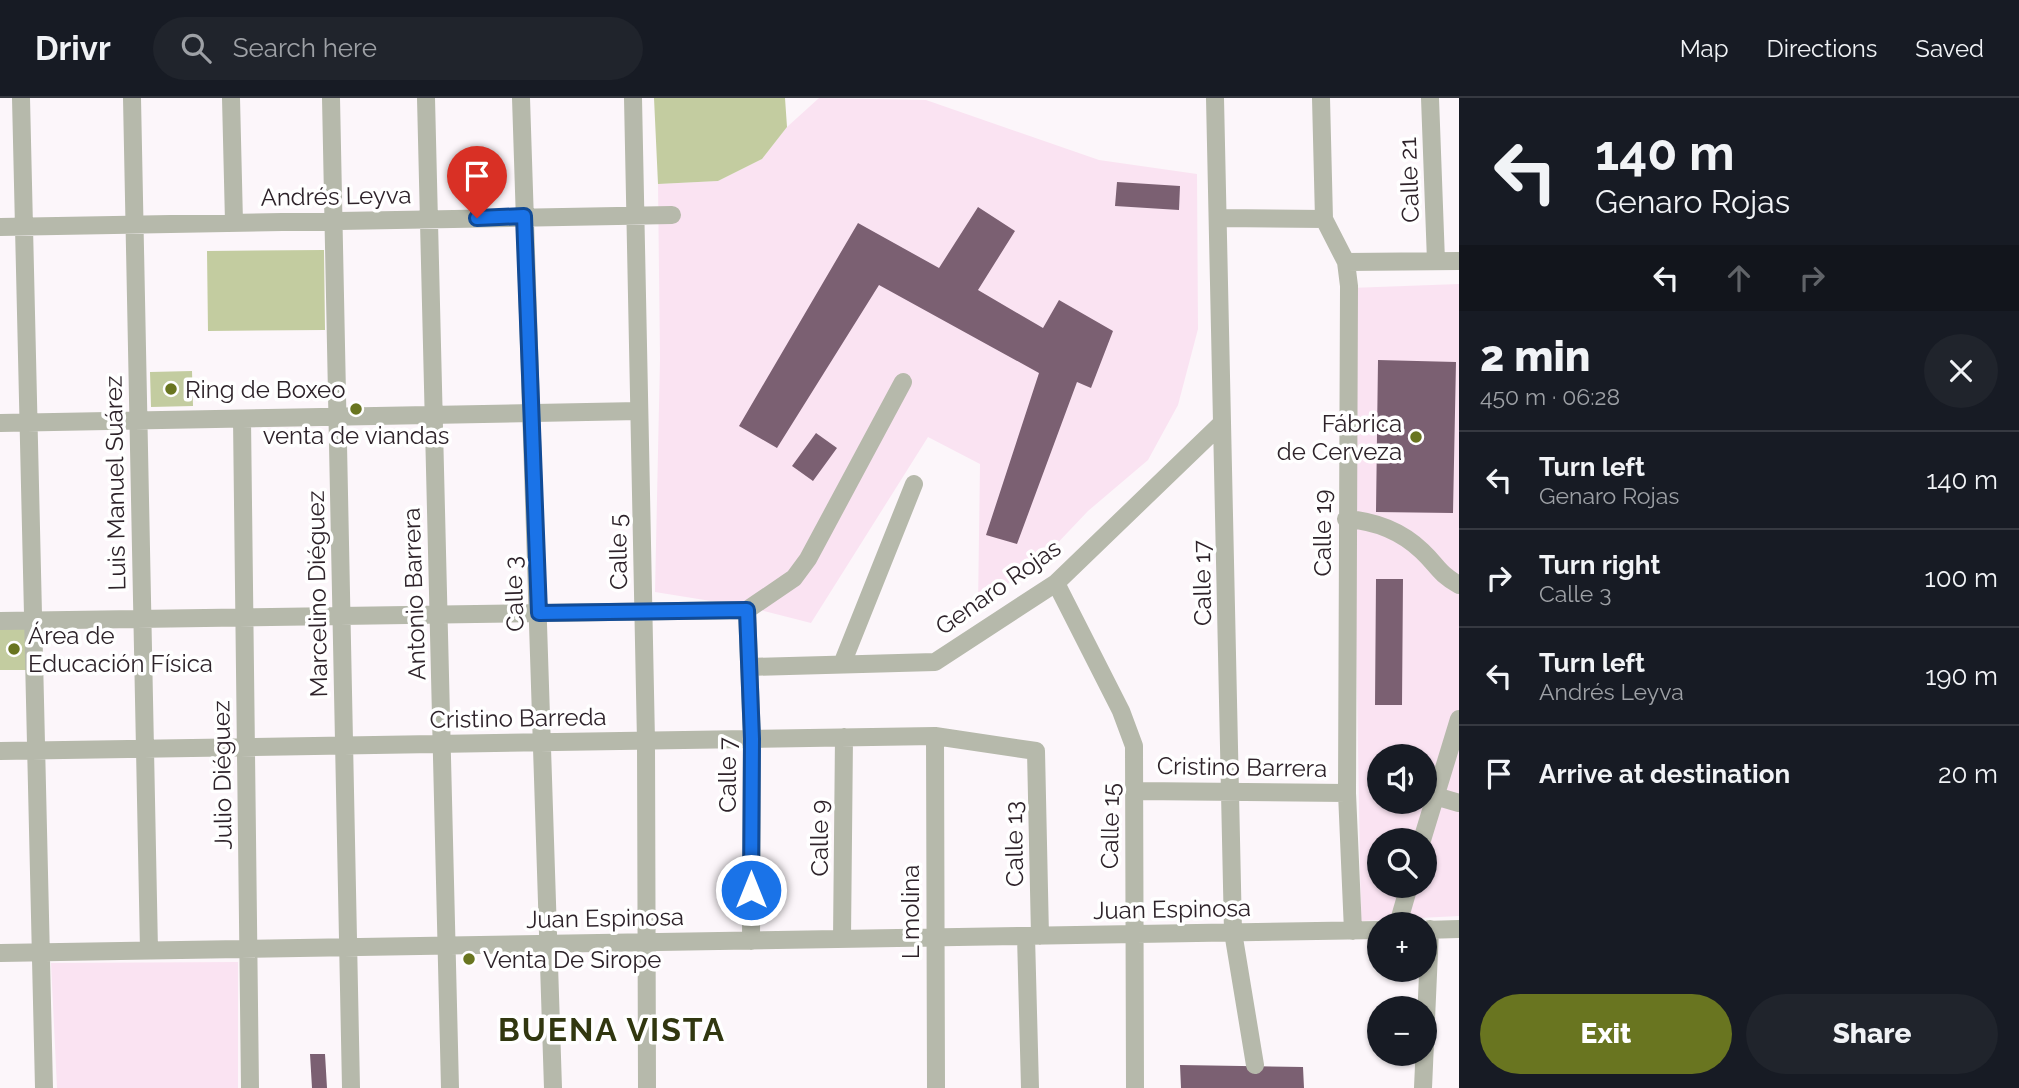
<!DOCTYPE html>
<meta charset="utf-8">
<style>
:root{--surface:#171b24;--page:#20242c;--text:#f1f3f6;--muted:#9ea1a6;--line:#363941;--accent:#697520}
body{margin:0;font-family:Raleway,sans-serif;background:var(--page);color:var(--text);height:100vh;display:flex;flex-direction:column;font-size:26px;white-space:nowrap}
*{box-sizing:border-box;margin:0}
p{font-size:23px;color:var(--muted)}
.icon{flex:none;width:38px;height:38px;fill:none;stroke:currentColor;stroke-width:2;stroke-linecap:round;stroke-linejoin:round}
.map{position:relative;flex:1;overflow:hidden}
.drawer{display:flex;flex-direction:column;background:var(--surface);width:560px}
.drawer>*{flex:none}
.top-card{background:#171b24;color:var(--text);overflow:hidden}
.tools{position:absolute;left:1367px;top:646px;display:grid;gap:14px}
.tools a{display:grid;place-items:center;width:70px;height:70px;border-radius:50%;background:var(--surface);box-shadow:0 2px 5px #0004;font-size:35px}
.pin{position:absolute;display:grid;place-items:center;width:60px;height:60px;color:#fff;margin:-72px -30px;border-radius:50% 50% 50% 0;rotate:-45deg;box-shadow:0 0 7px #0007}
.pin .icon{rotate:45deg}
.me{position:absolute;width:77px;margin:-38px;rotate:0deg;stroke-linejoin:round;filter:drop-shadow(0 0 5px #0008)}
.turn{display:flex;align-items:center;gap:24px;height:147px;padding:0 21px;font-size:32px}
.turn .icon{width:91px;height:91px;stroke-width:2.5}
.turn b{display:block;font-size:49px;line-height:60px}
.lanes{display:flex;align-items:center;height:66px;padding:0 21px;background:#0003;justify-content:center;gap:35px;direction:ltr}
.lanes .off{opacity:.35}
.round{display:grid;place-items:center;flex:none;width:74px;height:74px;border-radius:37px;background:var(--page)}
.overview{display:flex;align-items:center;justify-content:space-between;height:119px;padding:0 21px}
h1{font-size:42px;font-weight:800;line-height:52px}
.action{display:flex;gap:14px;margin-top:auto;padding:14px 21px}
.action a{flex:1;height:80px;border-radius:42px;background:var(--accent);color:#fff;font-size:28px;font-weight:800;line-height:80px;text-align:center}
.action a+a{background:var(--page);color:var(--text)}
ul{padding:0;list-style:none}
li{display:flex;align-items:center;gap:21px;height:98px;padding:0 21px;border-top:2px solid var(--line)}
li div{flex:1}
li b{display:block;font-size:26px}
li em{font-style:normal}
header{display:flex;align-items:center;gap:42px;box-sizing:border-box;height:98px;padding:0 35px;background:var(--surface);border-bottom:2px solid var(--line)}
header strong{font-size:33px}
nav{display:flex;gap:38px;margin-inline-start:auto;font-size:24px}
.search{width:490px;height:63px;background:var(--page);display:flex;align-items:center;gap:18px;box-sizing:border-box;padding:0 24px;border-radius:38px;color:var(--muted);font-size:26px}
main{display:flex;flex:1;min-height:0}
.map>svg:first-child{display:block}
</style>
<header>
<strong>Drivr</strong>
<div class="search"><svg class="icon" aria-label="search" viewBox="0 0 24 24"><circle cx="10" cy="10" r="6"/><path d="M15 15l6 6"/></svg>Search here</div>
<nav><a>Map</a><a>Directions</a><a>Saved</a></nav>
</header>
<main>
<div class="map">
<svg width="1459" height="990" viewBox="0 0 1459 990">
<rect width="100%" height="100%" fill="#fcf6fa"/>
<path fill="#fae3f2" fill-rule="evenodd" d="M819 0 926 2 1099 62 1197 76 1198 231 1178 307 1148 362 1088 413 1050 453 978 509 980 366 928 339 811 525 748 509 655 494 660 261 658 86 718 83 762 61 787 29Z
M1459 186V818L1361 823 1350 190ZM1379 658H1424V704H1379ZM1379 742H1424V788H1379Z
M238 864V990H57L51 865Z"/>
<path fill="#c3cca0" d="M654 0H785L787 29 762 61 718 83 658 86Z
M324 152 325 232 208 233 207 153Z
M192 273 193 308 151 309 150 274Z
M27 530 28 572H0V531Z"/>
<path fill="#7b6072" d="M1117 84 1180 88 1179 112 1115 108Z
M978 109 1015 133 978 192 1043 230 1059 202 1113 233 1091 290 1077 284 1017 446 986 437 1039 275 879 187 777 350 739 328 858 125 939 170Z
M1378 262 1456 264 1453 415 1376 414Z
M816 335 837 350 813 383 792 368Z
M1376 481H1403L1402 607H1375Z
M310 956H325L327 990H312Z
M1180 967 1303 969 1304 990H1181Z"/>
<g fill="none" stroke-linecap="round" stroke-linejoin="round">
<path stroke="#b6b9ab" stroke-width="18" d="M21 0 44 990
M132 0 149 852
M231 0 234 124
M331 0 351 990
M426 0 450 990
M521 0 553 990
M633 0 646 643 647 990
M1215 0 1233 834 1255 967
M1321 0 1324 121 1346 164 1349 188 1347 695 1353 833
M1430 0 1436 163
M1219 120 1324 121
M0 129 672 117
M1346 164 1459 163
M242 321 250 990
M0 325 639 313
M1346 421C1375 423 1401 433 1422 453 1438 468 1438 475 1459 487
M1056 485 1121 613 1134 648 1135 990
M747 512 752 641 751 843
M747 512 794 480 808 461 903 284
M0 523 747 512
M842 566 914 386
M749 569 935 564 1056 485 1222 325
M935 638 936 990
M0 653 935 638 1036 653 1040 838
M1136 693 1347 695
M1435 698 1459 705
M1422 742 1459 621
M1398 826 1409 788
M1424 832 1459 831
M1026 838 1030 990
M842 841 844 639
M0 855 1379 832
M1423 990 1430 831"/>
</g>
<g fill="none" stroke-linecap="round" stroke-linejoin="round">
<defs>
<path id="route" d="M477 120 524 118 539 515 747 512 752 641 751 792"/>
</defs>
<use href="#route" stroke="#114b97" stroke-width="18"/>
<use href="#route" stroke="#1a73e8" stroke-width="12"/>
</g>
<g fill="#697520" stroke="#fff" stroke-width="2.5">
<circle cx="171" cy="291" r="7"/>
<circle cx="356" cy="311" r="7"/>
<circle cx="1416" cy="339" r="7"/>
<circle cx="14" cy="551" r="7"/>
<circle cx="469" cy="861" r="7"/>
</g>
<g text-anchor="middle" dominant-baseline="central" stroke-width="7" stroke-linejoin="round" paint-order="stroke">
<g font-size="24" fill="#2e232a" stroke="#fff">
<text transform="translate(1409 82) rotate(-92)">Calle 21</text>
<text transform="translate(336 98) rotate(-1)">Andrés Leyva</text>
<text transform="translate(115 385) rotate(-91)">Luis Manuel Suárez</text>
<text transform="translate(1322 435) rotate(-90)">Calle 19</text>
<text transform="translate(618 454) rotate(-91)">Calle 5</text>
<text transform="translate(1202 485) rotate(-91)">Calle 17</text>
<text transform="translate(998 489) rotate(-35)">Genaro Rojas</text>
<text transform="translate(317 496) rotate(-91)">Marcelino Diéguez</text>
<text transform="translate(414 496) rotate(-92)">Antonio Barrera</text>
<text transform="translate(514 496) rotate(-92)">Calle 3</text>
<text transform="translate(518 620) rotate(-1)">Cristino Barreda</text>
<text transform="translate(1242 669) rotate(1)">Cristino Barrera</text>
<text transform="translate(222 677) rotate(-91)">Julio Diéguez</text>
<text transform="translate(727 677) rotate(-90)">Calle 7</text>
<text transform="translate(1110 728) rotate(-89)">Calle 15</text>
<text transform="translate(819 740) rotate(-90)">Calle 9</text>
<text transform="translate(1014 746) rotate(-91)">Calle 13</text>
<text transform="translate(1172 811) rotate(-1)">Juan Espinosa</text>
<text transform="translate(910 814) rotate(-90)">L molina</text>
<text transform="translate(605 820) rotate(-1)">Juan Espinosa</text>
</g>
<g font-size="24" fill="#2e232a" stroke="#fff" text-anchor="start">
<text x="185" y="291">Ring de Boxeo</text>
<text x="1402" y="325" text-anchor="end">Fábrica<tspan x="1402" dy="28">de Cerveza</tspan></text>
<text x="356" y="337" text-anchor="middle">venta de viandas</text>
<text x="28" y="537">Área de<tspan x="28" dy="28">Educación Física</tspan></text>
<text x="483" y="861">Venta De Sirope</text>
</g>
<g font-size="32" font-weight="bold" letter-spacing="2" fill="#313710" stroke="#fff">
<text x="612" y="931">BUENA VISTA</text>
</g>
</g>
</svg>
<div class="tools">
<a><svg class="icon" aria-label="sound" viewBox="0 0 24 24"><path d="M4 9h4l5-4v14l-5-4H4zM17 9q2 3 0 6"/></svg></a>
<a><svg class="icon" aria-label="search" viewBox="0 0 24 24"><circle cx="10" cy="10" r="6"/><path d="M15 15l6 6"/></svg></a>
<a>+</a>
<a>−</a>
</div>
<div class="pin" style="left:477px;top:120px;background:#d93025"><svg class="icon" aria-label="arrive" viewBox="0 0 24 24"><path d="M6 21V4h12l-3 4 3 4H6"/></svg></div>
<svg class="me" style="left:751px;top:792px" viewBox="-20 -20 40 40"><circle r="17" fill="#1a73e8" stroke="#fff" stroke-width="3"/><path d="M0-11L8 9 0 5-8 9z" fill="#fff"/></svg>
</div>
<section class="drawer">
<div class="top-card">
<div class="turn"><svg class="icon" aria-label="left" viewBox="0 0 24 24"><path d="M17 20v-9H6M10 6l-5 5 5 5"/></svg><div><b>140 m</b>Genaro Rojas</div></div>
<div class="lanes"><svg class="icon" aria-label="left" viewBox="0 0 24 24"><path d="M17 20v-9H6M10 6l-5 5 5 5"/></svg><svg class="icon off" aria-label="ahead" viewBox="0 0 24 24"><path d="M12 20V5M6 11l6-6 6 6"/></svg><svg class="icon off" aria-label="right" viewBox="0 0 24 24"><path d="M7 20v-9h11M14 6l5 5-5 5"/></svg></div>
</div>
<div class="overview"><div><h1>2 min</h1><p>450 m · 06:28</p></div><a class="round"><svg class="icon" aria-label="close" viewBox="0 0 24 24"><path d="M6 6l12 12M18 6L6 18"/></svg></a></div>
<ul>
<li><svg class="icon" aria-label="left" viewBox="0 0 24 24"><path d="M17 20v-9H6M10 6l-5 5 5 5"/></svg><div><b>Turn left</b><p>Genaro Rojas</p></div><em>140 m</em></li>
<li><svg class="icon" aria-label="right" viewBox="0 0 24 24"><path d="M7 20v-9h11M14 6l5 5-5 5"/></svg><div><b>Turn right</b><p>Calle 3</p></div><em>100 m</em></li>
<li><svg class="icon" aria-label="left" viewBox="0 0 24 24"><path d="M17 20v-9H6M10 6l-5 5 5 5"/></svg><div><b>Turn left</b><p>Andrés Leyva</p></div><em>190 m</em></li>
<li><svg class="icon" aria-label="arrive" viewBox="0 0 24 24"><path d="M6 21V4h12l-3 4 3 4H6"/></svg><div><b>Arrive at destination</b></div><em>20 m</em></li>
</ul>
<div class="action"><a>Exit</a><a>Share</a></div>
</section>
</main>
